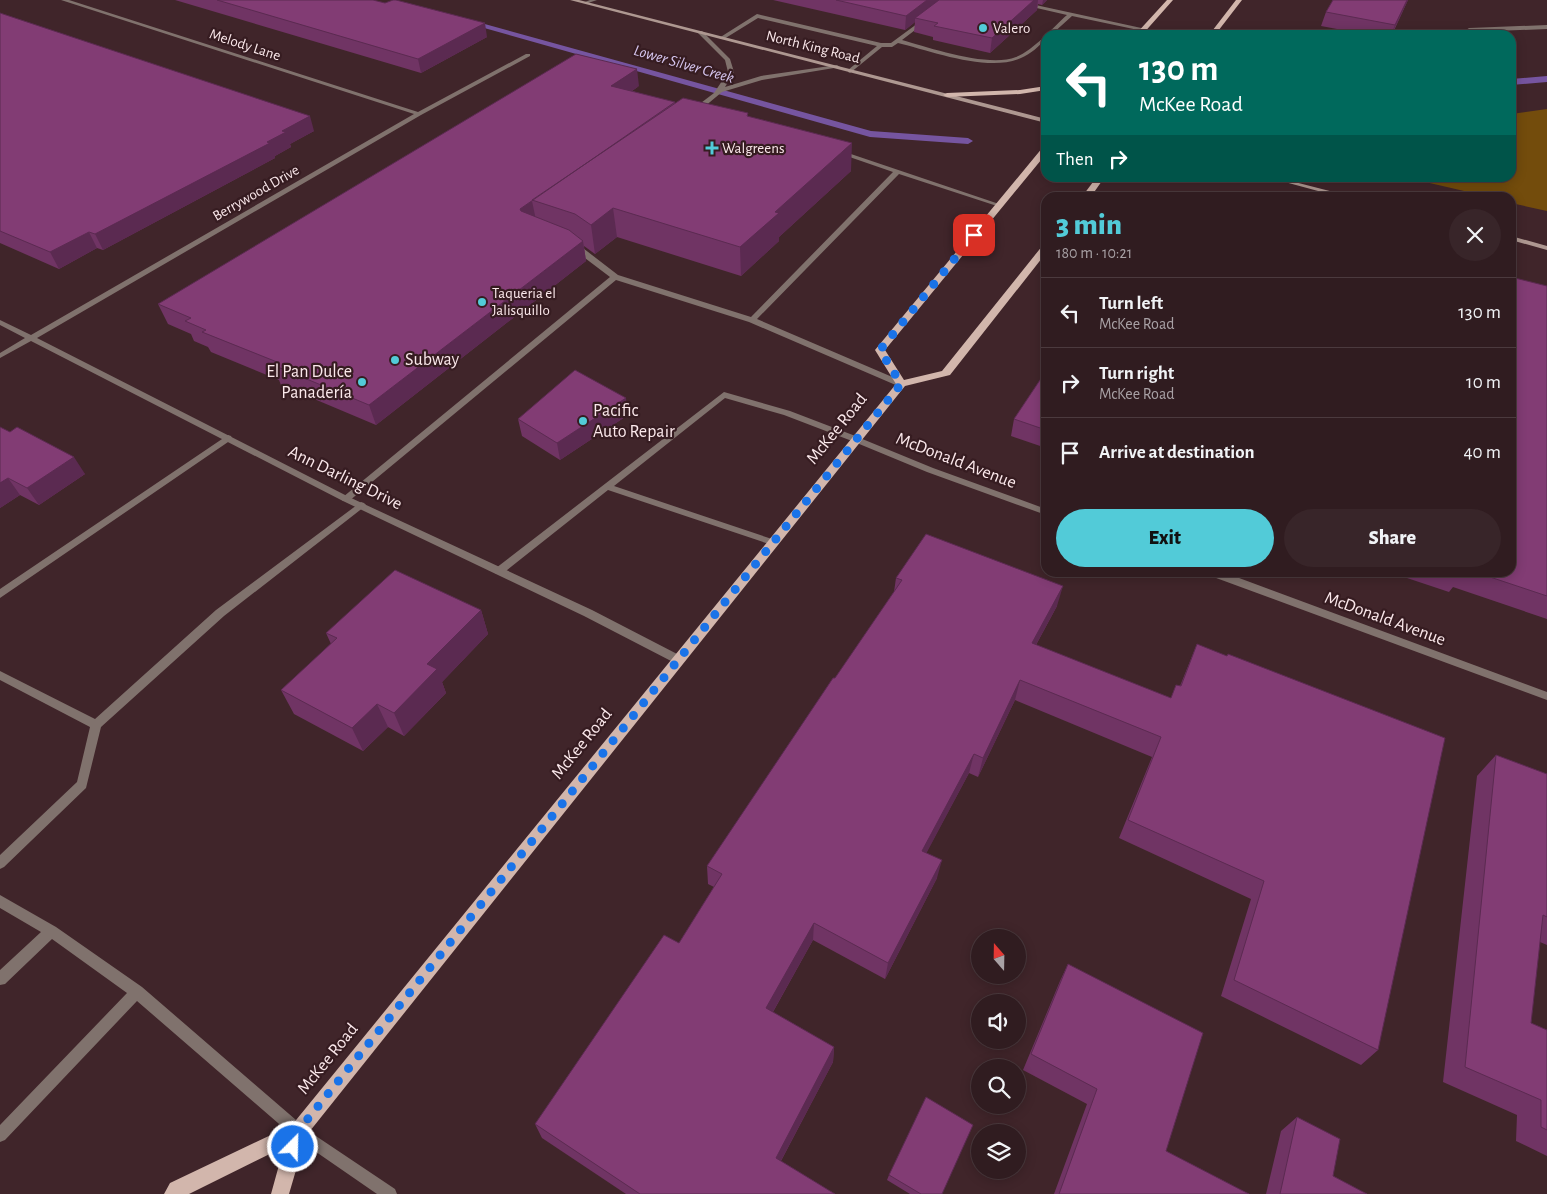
<!DOCTYPE html>
<meta charset="utf-8">
<style>
:root{--surface:#301c20;--page:#382529;--text:#f1f3f6;--muted:#a8a1a5;--line:#4b3a3e;--accent:#52cbd8}
body{margin:0;font-family:"Alegreya Sans",sans-serif;background:var(--page);color:var(--text);height:100vh;display:flex;flex-direction:column;font-size:19px;white-space:nowrap}
*{box-sizing:border-box;margin:0}
p{font-size:16px;color:var(--muted)}
.icon{flex:none;width:28px;height:28px;fill:none;stroke:currentColor;stroke-width:2;stroke-linecap:round;stroke-linejoin:round}
.map{position:relative;flex:1;overflow:hidden}
.side{position:absolute;left:1041px;top:192px;width:475px;height:385px;display:flex;flex-direction:column;background:var(--surface);border-radius:15px;box-shadow:0 2px 12px #0003,0 0 0 1px var(--line)}
.side>*{flex:none}
.guide{position:absolute;left:1041px;top:30px;width:475px;height:152px;border-radius:15px;box-shadow:0 2px 12px #0003,0 0 0 1px var(--line);background:#00695c;color:#fff;overflow:hidden}
.needle{width:32px;rotate:340deg}
.controls{position:absolute;left:971px;top:929px;display:grid;gap:10px}
.controls a{display:grid;place-items:center;width:55px;height:55px;border-radius:50%;background:var(--surface);box-shadow:0 2px 12px #0003,0 0 0 1px var(--line);font-size:25px}
.pin{position:absolute;display:grid;place-items:center;width:42px;height:42px;color:#fff;margin:-21px;border-radius:10px;box-shadow:0 2px 8px #0006}
.me{position:absolute;width:55px;margin:-28px;rotate:23deg;stroke-linejoin:round;filter:drop-shadow(0 0 4px #0008)}
.turn{display:flex;align-items:center;gap:18px;height:105px;padding:0 15px;font-size:22px}
.turn .icon{width:65px;height:65px;stroke-width:2.5}
.turn b{display:block;font-size:35px;line-height:42px}
.then{display:flex;align-items:center;height:48px;padding:0 15px;background:#0003;gap:10px;font-size:19px}
.round{display:grid;place-items:center;flex:none;width:52px;height:52px;border-radius:26px;background:var(--page)}
.summary{display:flex;align-items:center;justify-content:space-between;height:85px;padding:0 15px}
h1{font-size:30px;font-weight:800;line-height:38px;color:var(--accent)}
.primary-button{display:flex;gap:10px;margin-top:auto;padding:10px 15px}
.primary-button a{flex:1;height:58px;border-radius:30px;background:var(--accent);color:#111;font-size:20px;font-weight:800;line-height:58px;text-align:center}
.primary-button a+a{background:var(--page);color:var(--text)}
ul{padding:0;list-style:none}
li{display:flex;align-items:center;gap:15px;height:70px;padding:0 15px;border-top:1px solid var(--line)}
li div{flex:1}
li b{display:block;font-size:19px}
li em{font-style:normal}
.map>svg:first-child{display:block}
</style>
<div class="map">
<svg width="1547" height="1194" viewBox="0 0 1547 1194">
<rect width="100%" height="100%" fill="#40252a"/>
<path fill="#734c0c" d="M1547 109V211L1511 203V198L1490 197 1408 178H1511V114Z"/>
<g fill="none" stroke-linecap="round" stroke-linejoin="round">
<path fill="#7655a0" fill-rule="evenodd" d="M463 18 871 131 968 138 973 141 968 144 870 137 463 22Z
M1547 76V82L1511 85V79Z"/>
<path fill="#80726d" fill-rule="evenodd" d="M1002 0H1012L1146 29 1143 31 1072 16 1051 35H1046V39C1039 46 1031 54 1021 58 989 73 931 51 898 43L892 47H882L850 73 848 72V70L877 46 758 18 724 39 719 38 757 14 881 43H891L925 18 928 20 927 21 902 40C930 48 989 68 1016 57 1034 50 1053 27 1067 15Z
M698 31H702L730 59 734 72 725 87 761 76 837 65 840 67 762 80 722 92 704 107 697 111H693V109L714 93 728 72 725 60 698 33Z
M838 151H842L1002 205 997 206 899 174 757 319 904 382V386H898L749 322 616 280 349 501H343L341 499 343 497 610 277 573 249V245H579L618 275 751 317 893 172 838 153Z
M724 392 790 411 858 437 859 439 858 441H852L784 415 725 398 614 486 775 540 777 542 775 544H769L608 490 502 574H496L494 571 496 568Z
M228 435 231 436 232 438 231 440 0 598V589Z
M361 502 364 503 366 505 364 507 224 616 101 727 86 788 4 867 0 869V855L77 782 90 727 0 680V671L95 719 216 610Z
M0 895 56 927 142 987 303 1126 305 1131 303 1136 298 1138 293 1136 137 1001 5 1140 0 1142V1125L127 993 52 939 5 984 0 985V970L41 932 0 908Z"/>
<path fill="#80726d" fill-rule="evenodd" d="M61 0H69L418 112 526 54H530V56L421 115 37 338 349 497 592 610 681 656 682 659 681 662H673L584 616 343 501 31 341 0 358V353L25 338 0 325V320L31 335 414 114Z
M590 0H597L585 4V2Z
M1547 25V29L1469 32 1466 30 1469 28Z
M855 436 933 468 1046 509V515L927 472 852 441 851 439 852 437Z
M1206 572H1223L1547 692V700L1208 575Z
M298 1124 395 1189 397 1194H377L293 1136 291 1131 293 1126Z"/>
<path fill="#ae9891" fill-rule="evenodd" d="M570 0H579L1046 119V123Z
M1270 178H1279L1357 198H1344Z
M1511 236 1547 246V250L1511 240Z"/>
<path fill="#d2b6ac" fill-rule="evenodd" d="M1167 0H1173L1142 35H1135Z
M1236 0H1242L1215 35H1209Z
M1046 86V90L1020 94 947 97 943 95 947 93 1020 90Z
M1043 147H1046V154L885 350 904 380 942 371 1043 245 1046 244V253L950 375 905 386 306 1136 289 1194H271L284 1147 189 1194H164L170 1183 292 1125 896 384 875 350Z
M1096 178H1104L1090 198H1081Z"/>
</g>
<path fill="#703464" d="M175 0H373L487 37 421 73Z
M773 0H1047L1042 5 1038 4 1037 10 990 53 933 40V37L914 32 915 22 905 30Z
M1333 0H1408L1392 35H1369L1321 26 1326 12Z
M0 13 314 131 290 144 291 147 275 156V158L103 250 97 248 59 269 0 243Z
M639 86 632 91 675 103 748 113V117L851 171 779 237V241L741 276 617 237 595 254 584 246 586 261 376 425 281 385 279 380 211 352 208 347 194 341 191 334 168 324 158 304Z
M1547 286V619L1453 587 1449 592 1389 572H1511Z
M1046 371V448L1011 436 1014 419Z
M628 415 560 460 522 436 518 419Z
M10 432 85 474 39 505 20 495 0 508Z
M896 578 1057 606 1036 645 1171 698 1176 685 1180 686 1197 644 1378 1050 1361 1065 1221 996 1251 899 1119 838 1152 757 1015 700 978 777 969 773 926 853 937 878 885 979 813 940 773 1012 834 1047 833 1062 781 1161 835 1194H626L542 1138 535 1124 679 943 714 887 708 884 707 866 894 592Z
M481 610 488 634 442 682 446 693 404 736 388 727 363 751 294 714 281 690 331 644 326 633Z
M1496 755 1547 774V945L1540 942 1531 1023 1547 1030V1156L1516 1141 1517 1115 1443 1082 1477 776Z
M1068 964 1166 1151 1249 1194H1054L1087 1104 1023 1070 1060 981Z
M1297 1117 1333 1176 1367 1194H1266L1281 1131Z
M889 1175 942 1194H910L887 1180Z"/>
<path fill="#5b2a51" d="M927 0H944L915 18V22L905 30 906 16Z
M1034 0H1038L1037 10 990 53 992 38Z
M1043 0H1047L1042 5Z
M1407 0H1408L1391 35 1395 25Z
M485 23 487 37 421 73 418 59Z
M637 69 639 86 613 104 611 86Z
M310 116 314 131 290 144 291 147 275 156V158L103 250 95 234 267 142 282 131Z
M852 143 851 171 779 237V241L741 276 740 247 775 212Z
M532 201 536 220 523 229 520 209Z
M613 208 617 237 595 254 591 225Z
M89 232 97 248 59 269 50 252Z
M583 241 586 261 376 425 369 405Z
M626 398 628 415 560 460 557 443Z
M74 457 85 474 39 505 27 488Z
M8 478 20 495 0 508V483Z
M1063 586 1057 606 1026 663 1032 643Z
M481 610 488 634 442 682 446 693 404 736 394 713 427 664Z
M1020 680 1015 700 978 777 983 758Z
M377 704 388 727 363 751 352 728Z
M974 754 969 773 918 869 922 851Z
M942 860 937 878 885 979 888 963Z
M814 923 813 940 766 1024V1008Z
M834 1047 833 1062 776 1170V1158Z"/>
<path fill="#823c74" stroke="#5b2a51" d="M217 0H373L385 3 393 0H396L485 23 418 59Z
M836 0H927L906 16Z
M939 0H1034L992 38 934 26 938 23 915 18Z
M1333 0H1407L1395 25 1326 12Z
M0 13 310 116 282 131 286 132 267 142 270 143 95 234 89 232 50 252 0 231Z
M576 54 637 69 611 86 675 102 520 209 521 211 569 230 583 241 369 405 273 365 277 362 202 332 206 330 185 321 191 318 158 304Z
M683 98 748 113 747 116 852 143 775 212 779 213 740 247 613 208 591 225 575 214 532 200Z
M1511 277 1547 286V596L1475 572H1511Z
M575 370 626 398 557 443 518 419Z
M1046 371V430L1014 419Z
M0 427 10 432 17 427 74 457 27 488 8 478 0 483Z
M926 534 1063 586 1032 643 1171 698 1176 685 1181 686 1197 644 1227 656 1228 654 1445 738 1378 1050 1234 980 1264 881 1128 820 1161 737 1020 680 983 758 974 754 922 851 942 860 888 963 814 923 766 1008 834 1047 776 1158 835 1194H640L535 1124 664 935 679 943 722 874 707 866 833 678H835L902 580 896 578Z
M395 570 481 610 427 664 437 669 394 713 377 704 352 728 281 690 337 638 326 633Z
M1454 572H1462L1461 575Z
M1496 755 1547 774V917L1543 915 1531 1023 1547 1030V1130L1541 1127V1100L1465 1067Z
M1068 964 1203 1033 1166 1151 1249 1194H1059L1097 1089 1031 1054Z
M926 1097 973 1125 942 1194H921L889 1175Z
M1297 1117 1340 1139 1333 1176 1367 1194H1280Z"/>
<g fill="none" stroke-linecap="round" stroke-linejoin="round">
<path stroke="#1a73e8" stroke-width="9" stroke-dasharray="0 16.2" d="M293 1147 298 1131 901 384 880 350 974 235"/>
</g>
<g fill="#52cbd8" stroke="#361c21" stroke-width="2">
<circle cx="983" cy="28" r="5"/>
<path d="M709.5 140.5h5v5h5v5h-5v5h-5v-5h-5v-5h5z"/>
<circle cx="482" cy="302" r="5"/>
<circle cx="395" cy="360" r="5"/>
<circle cx="362" cy="382" r="5"/>
<circle cx="583" cy="421" r="5"/>
</g>
<g text-anchor="middle" dominant-baseline="central" stroke-width="4.5" stroke-linejoin="round" paint-order="stroke">
<g font-size="15" fill="#fbe8eb" stroke="#361c21" text-anchor="start">
<text x="993" y="28">Valero</text>
<text x="722" y="148">Walgreens</text>
<text x="492" y="293">Taqueria el<tspan x="492" dy="17">Jalisquillo</tspan></text>
</g>
<g font-size="15" fill="#fbe8eb" stroke="#361c21">
<text transform="translate(245 45) rotate(18)">Melody Lane</text>
<text transform="translate(813 47) rotate(14)">North King Road</text>
<text transform="translate(256 193) rotate(-30)">Berrywood Drive</text>
</g>
<g font-size="16" font-style="italic" fill="#d6c6ef" stroke="#361c21">
<text transform="translate(684 64) rotate(16)">Lower Silver Creek</text>
</g>
<g font-size="18" fill="#fbe8eb" stroke="#361c21" text-anchor="start">
<text x="405" y="360">Subway</text>
<text x="352" y="372" text-anchor="end">El Pan Dulce<tspan x="352" dy="21">Panadería</tspan></text>
<text x="593" y="411">Pacific<tspan x="593" dy="21">Auto Repair</tspan></text>
</g>
<g font-size="18" fill="#fbe8eb" stroke="#361c21">
<text transform="translate(837 429) rotate(-51)">McKee Road</text>
<text transform="translate(956 461) rotate(21)">McDonald Avenue</text>
<text transform="translate(345 478) rotate(26)">Ann Darling Drive</text>
<text transform="translate(1385 619) rotate(20)">McDonald Avenue</text>
<text transform="translate(582 744) rotate(-51)">McKee Road</text>
<text transform="translate(328 1059) rotate(-51)">McKee Road</text>
</g>
</g>
</svg>
<div class="controls">
<a><svg class="needle" viewBox="-14 -14 28 28"><path d="M0-13l5 13h-10z" fill="#e53935"/><path d="M0 13l5-13h-10z" fill="#a8a1a5"/></svg></a>
<a><svg class="icon" aria-label="sound" viewBox="0 0 24 24"><path d="M4 9h4l5-4v14l-5-4H4zM17 9q2 3 0 6"/></svg></a>
<a><svg class="icon" aria-label="search" viewBox="0 0 24 24"><circle cx="10" cy="10" r="6"/><path d="M15 15l6 6"/></svg></a>
<a><svg class="icon" aria-label="layers" viewBox="0 0 24 24"><path d="M12 4l9 5-9 5-9-5zM3 14l9 5 9-5"/></svg></a>
</div>
<div class="pin" style="left:974px;top:235px;background:#d93025"><svg class="icon" aria-label="arrive" viewBox="0 0 24 24"><path d="M6 21V4h12l-3 4 3 4H6"/></svg></div>
<svg class="me" style="left:293px;top:1147px" viewBox="-20 -20 40 40"><circle r="17" fill="#1a73e8" stroke="#fff" stroke-width="3"/><path d="M0-11L8 9 0 5-8 9z" fill="#fff"/></svg>
<div class="guide">
<div class="turn"><svg class="icon" aria-label="left" viewBox="0 0 24 24"><path d="M17 20v-9H6M10 6l-5 5 5 5"/></svg><div><b>130 m</b>McKee Road</div></div>
<div class="then">Then<svg class="icon" aria-label="right" viewBox="0 0 24 24"><path d="M7 20v-9h11M14 6l5 5-5 5"/></svg></div>
</div>
<section class="side">
<div class="summary"><div><h1>3 min</h1><p>180 m · 10:21</p></div><a class="round"><svg class="icon" aria-label="close" viewBox="0 0 24 24"><path d="M6 6l12 12M18 6L6 18"/></svg></a></div>
<ul>
<li><svg class="icon" aria-label="left" viewBox="0 0 24 24"><path d="M17 20v-9H6M10 6l-5 5 5 5"/></svg><div><b>Turn left</b><p>McKee Road</p></div><em>130 m</em></li>
<li><svg class="icon" aria-label="right" viewBox="0 0 24 24"><path d="M7 20v-9h11M14 6l5 5-5 5"/></svg><div><b>Turn right</b><p>McKee Road</p></div><em>10 m</em></li>
<li><svg class="icon" aria-label="arrive" viewBox="0 0 24 24"><path d="M6 21V4h12l-3 4 3 4H6"/></svg><div><b>Arrive at destination</b></div><em>40 m</em></li>
</ul>
<div class="primary-button"><a>Exit</a><a>Share</a></div>
</section>
</div>
